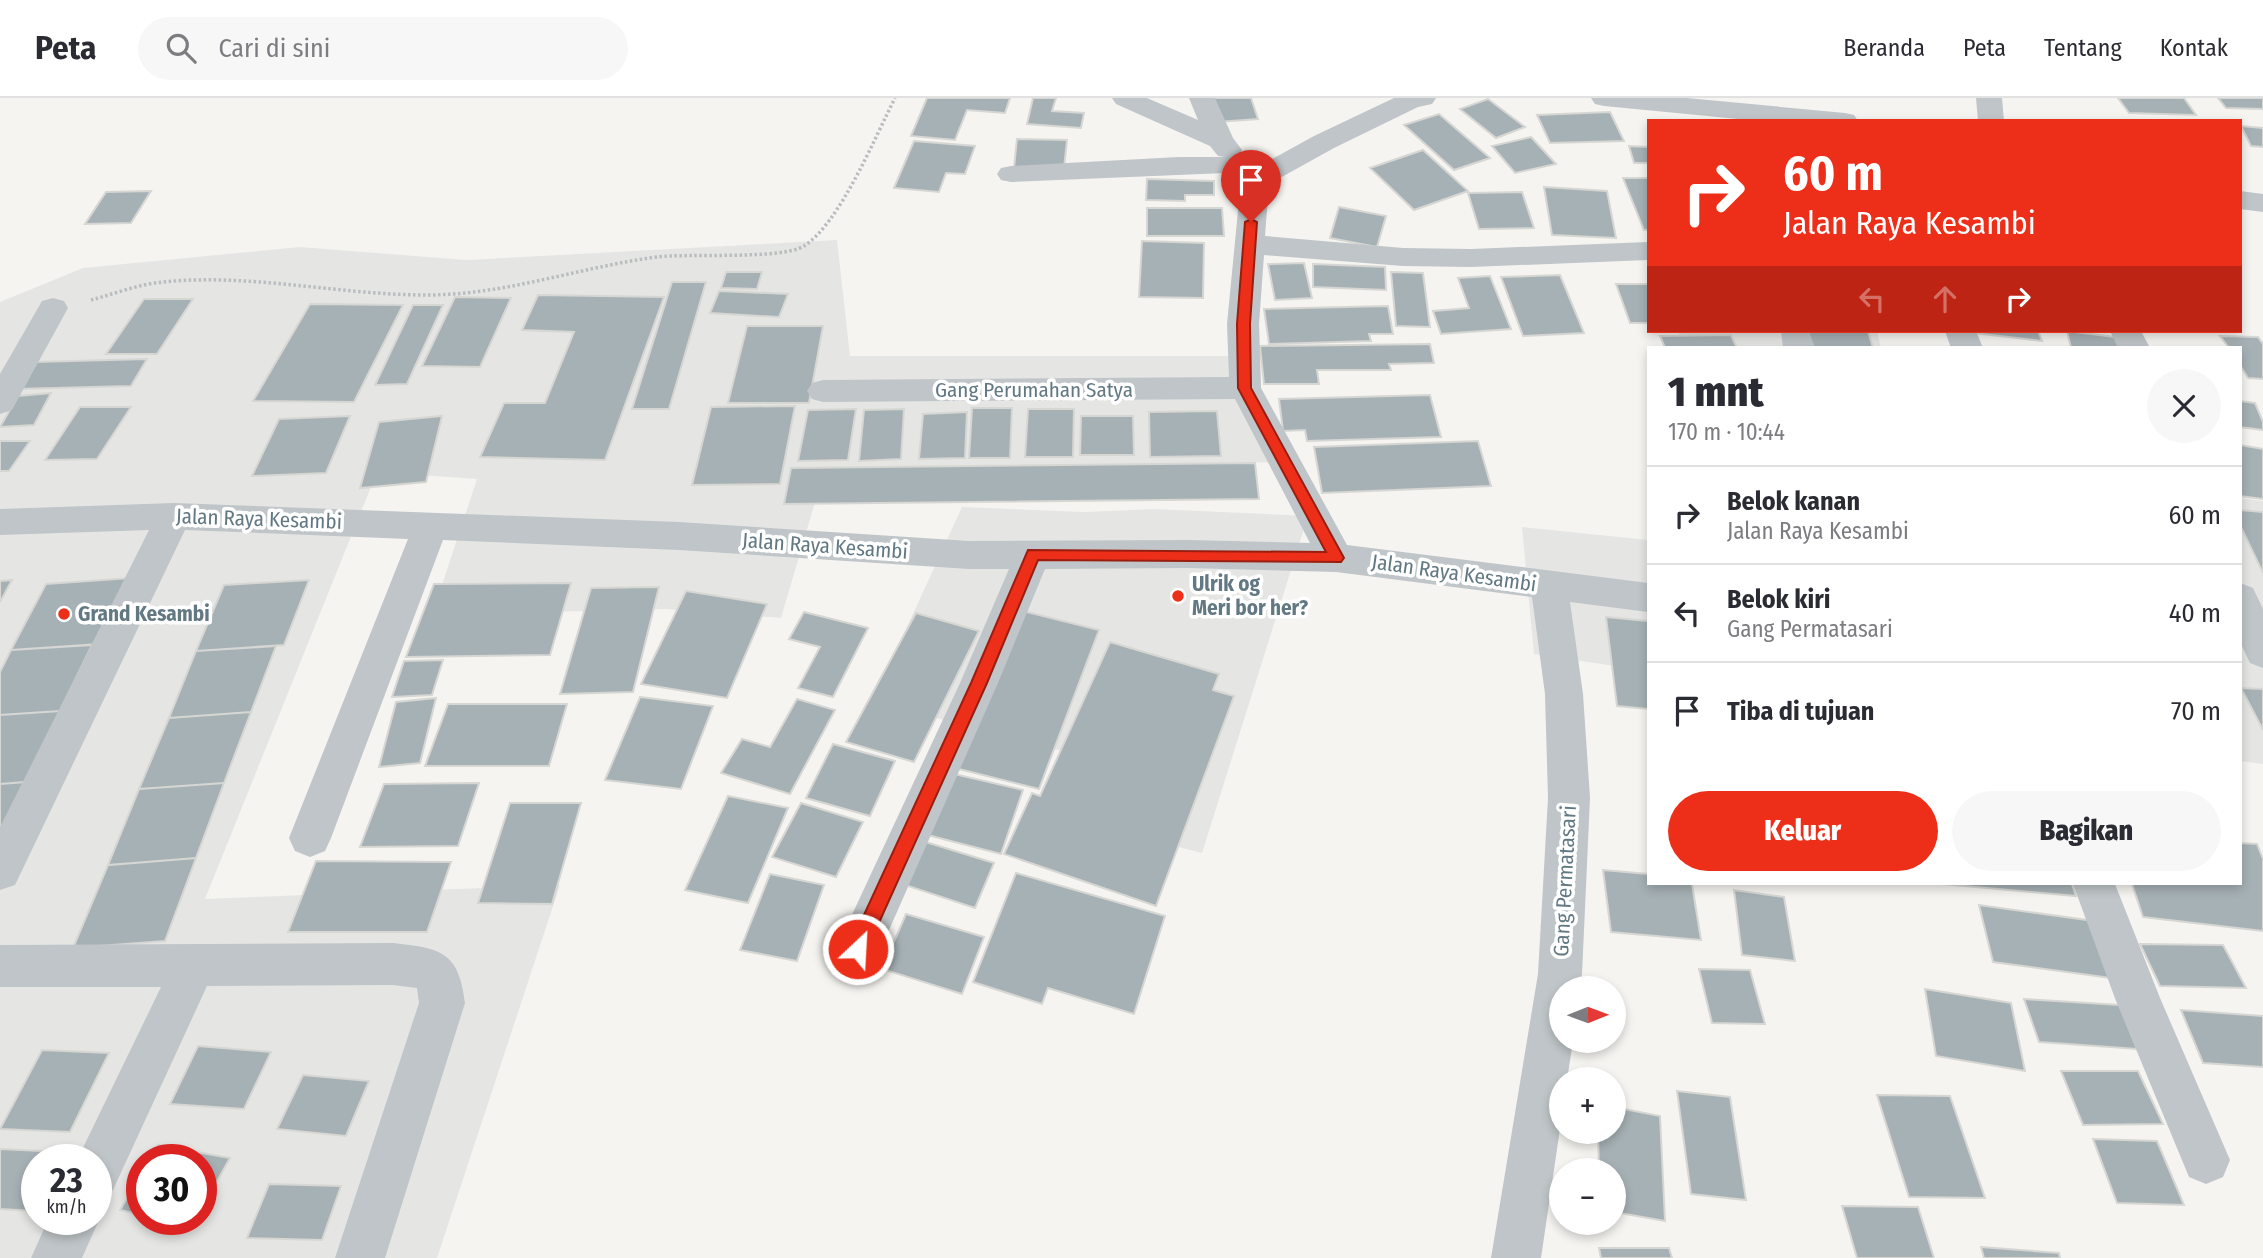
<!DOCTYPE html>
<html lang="id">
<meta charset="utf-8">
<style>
:root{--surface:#fff;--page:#f7f7f7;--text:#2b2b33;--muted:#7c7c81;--line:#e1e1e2;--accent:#ed2e19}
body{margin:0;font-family:"Fira Sans Condensed",sans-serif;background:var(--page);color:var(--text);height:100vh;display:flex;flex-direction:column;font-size:26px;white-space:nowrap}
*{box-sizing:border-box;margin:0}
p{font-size:23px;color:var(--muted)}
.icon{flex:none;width:38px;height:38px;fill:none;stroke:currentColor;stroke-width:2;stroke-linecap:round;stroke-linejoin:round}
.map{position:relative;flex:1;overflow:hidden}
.side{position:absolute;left:1647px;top:248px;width:595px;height:539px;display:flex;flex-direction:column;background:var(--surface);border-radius:0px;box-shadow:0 4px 10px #0003}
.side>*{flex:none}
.top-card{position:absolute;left:1647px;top:21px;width:595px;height:214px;border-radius:0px;box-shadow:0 4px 10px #0003;background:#ed2e19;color:#fff;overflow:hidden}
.needle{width:46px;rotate:89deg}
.buttons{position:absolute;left:1549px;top:878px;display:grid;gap:14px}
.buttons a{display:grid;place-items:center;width:77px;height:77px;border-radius:50%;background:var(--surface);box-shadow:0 4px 10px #0003;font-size:35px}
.speed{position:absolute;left:21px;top:1046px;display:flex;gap:14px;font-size:35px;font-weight:700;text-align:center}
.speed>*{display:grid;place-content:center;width:91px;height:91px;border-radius:50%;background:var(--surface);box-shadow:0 4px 10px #0003;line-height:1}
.speed small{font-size:18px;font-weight:400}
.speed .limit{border:10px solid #d22;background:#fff;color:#111}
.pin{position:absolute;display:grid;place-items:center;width:60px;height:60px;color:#fff;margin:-72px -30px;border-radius:50% 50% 50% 0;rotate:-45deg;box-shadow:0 0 7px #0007}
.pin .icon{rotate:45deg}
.me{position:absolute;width:77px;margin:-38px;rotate:25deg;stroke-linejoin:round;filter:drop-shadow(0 0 5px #0008)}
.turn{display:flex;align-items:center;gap:24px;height:147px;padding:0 21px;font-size:32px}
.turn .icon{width:91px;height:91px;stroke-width:2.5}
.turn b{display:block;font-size:49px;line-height:60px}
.lanes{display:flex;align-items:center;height:66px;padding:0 21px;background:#0003;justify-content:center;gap:35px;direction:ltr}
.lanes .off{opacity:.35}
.round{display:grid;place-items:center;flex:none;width:74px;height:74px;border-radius:37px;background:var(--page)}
.overview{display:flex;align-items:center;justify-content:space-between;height:119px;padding:0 21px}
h1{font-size:42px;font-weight:800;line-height:52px}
.button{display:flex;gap:14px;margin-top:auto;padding:14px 21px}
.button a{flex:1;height:80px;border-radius:42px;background:var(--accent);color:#fff;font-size:28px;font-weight:800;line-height:80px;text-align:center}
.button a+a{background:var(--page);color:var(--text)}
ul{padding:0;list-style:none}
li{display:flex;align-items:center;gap:21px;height:98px;padding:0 21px;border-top:2px solid var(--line)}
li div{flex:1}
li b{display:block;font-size:26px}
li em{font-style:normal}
header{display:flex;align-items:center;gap:42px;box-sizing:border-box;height:98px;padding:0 35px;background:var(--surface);border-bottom:2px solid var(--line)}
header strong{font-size:33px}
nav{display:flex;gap:38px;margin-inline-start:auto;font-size:24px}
.search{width:490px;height:63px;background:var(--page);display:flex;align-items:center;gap:18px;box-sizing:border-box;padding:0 24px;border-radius:38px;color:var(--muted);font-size:26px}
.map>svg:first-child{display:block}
</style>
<header>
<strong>Peta</strong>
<div class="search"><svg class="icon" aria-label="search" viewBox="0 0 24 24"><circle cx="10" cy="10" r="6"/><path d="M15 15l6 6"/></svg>Cari di sini</div>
<nav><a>Beranda</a><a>Peta</a><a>Tentang</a><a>Kontak</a></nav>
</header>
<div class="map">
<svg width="2263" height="1160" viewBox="0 0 2263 1160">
<rect width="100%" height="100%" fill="#f5f4f0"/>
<path fill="#e5e6e4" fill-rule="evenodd" d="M837 142 850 258H1236L1296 364 825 370 781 520 665 511 432 517 477 381 377 374 205 801 560 787 437 1160H0V204L83 170 300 149 466 162ZM37 1062H96V1122H37ZM142 1062H201V1122H142Z
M1678 233H1877L1881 250H1684Z
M2240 400 2263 403V666L2240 663Z
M962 409 1085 414 1154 411 1308 418 1202 755 1049 716 1071 655 997 638 874 601Z
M1522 429 1648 442V573L1534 556Z"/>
<path fill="#a6b1b5" stroke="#d6d6d3" stroke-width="2" d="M927 0H1010L1005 15 967 12 955 42 911 38Z
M1033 0H1056L1052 13 1084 15 1081 30 1027 26Z
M1209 0H1251L1258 21 1217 24Z
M2118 0H2184L2196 17 2129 15Z
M2218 0H2263V11L2226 10Z
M1488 1 1525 29 1496 40 1460 11Z
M1610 14 1624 43 1550 45 1537 17Z
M1439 16 1490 60 1454 72 1404 27Z
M2241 28 2263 30V49L2251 48Z
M1531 39 1556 66 1515 75 1492 48Z
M1017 41 1067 42 1064 70H1014Z
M914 43 975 48 965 76 946 75 939 94 894 90Z
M1629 48 1648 49V65H1634Z
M1423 52 1468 93 1414 112 1370 70Z
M1623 80H1648V132H1644Z
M1147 81 1214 83V97H1185V103L1146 102Z
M1544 89 1607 93 1616 140 1552 137Z
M151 93 131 125 85 126 106 94Z
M1522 94 1534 130 1479 131 1468 95Z
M1339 109 1386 118 1377 149 1330 140Z
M1147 110H1222L1224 138H1147Z
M1142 143 1204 145 1203 200 1139 199Z
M1304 165 1312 200 1275 202 1268 166Z
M1313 166 1385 169 1386 192 1313 189Z
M726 174H762L757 191 721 190Z
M1391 174 1423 175 1430 229 1396 228Z
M1560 177 1584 235 1523 238 1501 179Z
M1490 178 1511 231 1441 236 1433 213 1469 210 1458 180Z
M672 184H706L669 311H632Z
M1616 186H1648V225H1630Z
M719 193 788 196 779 219 710 215Z
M538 197 664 199 605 362 480 359 504 305H545L574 234 522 232Z
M455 199 511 200 480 269 422 268Z
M144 201H193L157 256H106Z
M310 206 403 207 354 304 253 303Z
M413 207H443L407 286 375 287Z
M1388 208 1393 236H1369L1371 243 1269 246 1264 211Z
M747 228H823L809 305H728Z
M1808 233H1868L1873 250H1812Z
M1965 233H2038L2042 243 1966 234Z
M2067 233 2123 240 2126 250H2071Z
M1731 237 1737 250H1665L1660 238Z
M2220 238 2258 239 2263 246V281L2248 280 2240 267V250H2229Z
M1430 246 1434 265 1389 266 1391 272H1317L1319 286H1264L1260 248Z
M147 261 131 288 15 291 34 264Z
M51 295 34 327 0 329 18 298Z
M1430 297 1441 339 1307 343 1305 332 1283 333 1279 301Z
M2240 303 2255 305 2263 324V332L2240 329Z
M795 308 780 386 692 387 711 309Z
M80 309H131L97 361 45 362Z
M972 310H1012L1010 360H969Z
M856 311 848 362 798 363 808 312Z
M904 311 901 361 859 363 864 312Z
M1028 311H1074L1073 359H1025Z
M1217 313 1221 358 1150 359 1149 314Z
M967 314 965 360 919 361 923 316Z
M350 318 326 375 252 378 279 321Z
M442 318 426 384 360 390 379 324Z
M1081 318H1133L1134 357H1080Z
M0 343H30L9 373H0Z
M1478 343 1491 388 1322 395 1314 349Z
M2240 347 2263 351V401L2240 398Z
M1255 365 1259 401 784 406 791 370Z
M2240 412 2263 414V475L2240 427Z
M131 480 100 546 11 552 46 486Z
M12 482 0 504V483Z
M309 482 284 547 196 553 224 487Z
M571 485 550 557 406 559 434 486Z
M659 489 633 594 560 596 591 490Z
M686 493 767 506 727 600 641 586Z
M1019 512 1099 532 1039 691 951 669Z
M804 514 868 530 833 599 798 590 820 549 789 541Z
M916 515 979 533 914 664 846 644Z
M1606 519 1648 523V611L1617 608Z
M1110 544 1219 576 1213 592 1234 598 1156 808 1004 756 1032 695 1040 698Z
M92 547 60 613 0 617V574L11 552Z
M276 548 251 614 169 620 196 553Z
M443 562 432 597 392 599 404 563Z
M2241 590 2263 591V632Z
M640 599 713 608 681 691 605 682Z
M436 600 420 665 379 669 396 604Z
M797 601 835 612 790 696 721 675 742 641 770 649Z
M448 606H567L549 668H425Z
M60 613 26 684 0 686V617Z
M251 614 224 685 139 691 169 620Z
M833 646 895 663 870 718 806 700Z
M941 673 1023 692 1001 756 916 734Z
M26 684 0 740V686Z
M224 685 196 760 108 767 139 691Z
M479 685 458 748 360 749 384 686Z
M728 698 788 710 748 805 685 792Z
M510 705H581L552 806 478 805Z
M801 705 863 724 836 779 772 759Z
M916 741 994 765 975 810 896 784Z
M2240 745 2257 746 2263 761V833L2143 819 2132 786H2240Z
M196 760 165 843 73 850 108 767Z
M316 763 451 764 427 834H288Z
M1603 772 1648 776V786H1692L1701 842 1611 834Z
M1016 775 1165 818 1134 916 1048 890 1042 906 973 884Z
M770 776 824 787 797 863 740 852Z
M1942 786H2072L2076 798Z
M1734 792 1784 799 1795 863 1742 857Z
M1979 807 2094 823 2111 880 1993 864Z
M906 816 984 839 962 896 882 871Z
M2140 846 2223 847 2246 890 2160 888Z
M1699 871 1750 872 1765 926 1712 925Z
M1925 891 2011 905 2025 973 1936 958Z
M2024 901 2120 907 2137 951 2039 944Z
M2181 912 2263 918V969L2203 965Z
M198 948 271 954 244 1011 170 1006Z
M42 952 109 955 70 1034 0 1031Z
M2061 973H2138L2163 1026 2083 1027Z
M303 977 369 983 346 1038 277 1031Z
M1677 993 1730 999 1746 1102 1691 1096Z
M1877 997 1950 998 1985 1100 1909 1099Z
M1614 1009 1660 1018 1665 1123 1614 1114V1073H1599L1598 1034H1614Z
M2093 1041 2157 1043 2184 1107 2117 1105Z
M158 1047 230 1060 201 1112V1062H149Z
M0 1051 64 1054 60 1062H37V1108L34 1113 0 1111Z
M142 1075V1117L120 1112Z
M269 1086 341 1088 322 1142 247 1140Z
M1842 1108 1918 1109 1934 1160H1857Z
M1981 1149 2059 1155 2060 1160H1984Z
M1599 1150H1669L1672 1160H1601Z"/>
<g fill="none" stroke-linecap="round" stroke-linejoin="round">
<path stroke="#b9bdbf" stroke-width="3.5" stroke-dasharray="2.5 2.5" stroke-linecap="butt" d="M91 202C114 196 139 186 163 184 251 175 339 197 427 197 506 197 580 169 657 159 689 155 782 162 804 148 840 125 875 39 895 0"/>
<path fill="#bfc5c8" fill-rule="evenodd" d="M1112 0H1147L1198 22 1189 0H1215L1233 40 1242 52 1238 58 1231 60 1249 62 1253 68 1249 74 1011 84 1001 82 997 76 1001 70 1011 68 1179 59H1225L1218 58 1210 48 1116 6Z
M1394 0H1436L1432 6 1418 9 1334 50 1269 86 1265 138 1403 150 1471 151 1648 144V162L1471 169 1403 168 1264 157 1259 226 1261 290 1347 447 1648 485V514L1570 504 1583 596 1590 700 1582 876 1580 891H1561V943H1573L1567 982H1561V1024L1541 1160H1491L1538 876 1548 700 1545 596 1532 499 1336 474 1188 470 1045 471 998 585 874 866 858 872 842 866 836 851 960 585 1009 471H969L679 452 443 442 331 740 325 753 310 759 295 753 289 740 408 441 185 432 15 787 0 792V729L149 432 0 437V411L174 405 679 424 969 443 1188 442 1310 445 1235 301 823 304 812 301 807 293 812 285 823 282 1229 279 1227 226 1241 82 1245 76 1314 38Z
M1591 0H1687L1845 15 1854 17 1858 23H1759L1604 8 1595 6Z
M1976 0H2002L2004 23H1978Z
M2240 93 2263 96V114L2240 111Z
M53 200 64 203 68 210 12 312 0 316V276L42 203Z
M1781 233H1809L1815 250H1783Z
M1945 233H1976L1983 250H1951Z
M2110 233H2141L2150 250H2118Z
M2240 485 2253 490 2263 511V570L2250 565 2240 544Z
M2073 786H2115L2160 900 2230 1062 2223 1079 2206 1086 2189 1079 2116 903Z
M393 845C440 850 459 853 465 905L385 1160H335L419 905 417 890 393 887 207 888 113 1092 96 1099V1062H77L161 889H0V847Z
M96 1115 99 1122 82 1160H31L48 1122H96Z"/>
</g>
<path fill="#ed2e19" stroke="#9a1e10" stroke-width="2" d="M1251 121 1257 124 1250 226 1251 290 1344 460 1341 464 1038 462 987 585 864 858 858 860 851 858 848 851 851 845 971 585 1028 452 1326 454 1238 290 1237 226 1245 124Z"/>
<g fill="#ed2e19" stroke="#fff" stroke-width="2.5">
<circle cx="1178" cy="498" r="7"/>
<circle cx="64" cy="516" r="7"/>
</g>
<g text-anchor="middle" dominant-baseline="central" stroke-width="7" stroke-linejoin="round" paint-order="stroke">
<g font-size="21" fill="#627984" stroke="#fff">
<text x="1034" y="292">Gang Perumahan Satya</text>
<text transform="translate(259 421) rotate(2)">Jalan Raya Kesambi</text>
<text transform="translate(825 448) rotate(4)">Jalan Raya Kesambi</text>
<text transform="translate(1454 475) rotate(8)">Jalan Raya Kesambi</text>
<text transform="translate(1565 783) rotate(-87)">Gang Permatasari</text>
</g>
<g font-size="21" font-weight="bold" fill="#627984" stroke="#fff" text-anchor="start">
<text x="1192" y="486">Ulrik og<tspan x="1192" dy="24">Meri bor her?</tspan></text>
<text x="78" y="516">Grand Kesambi</text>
</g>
</g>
</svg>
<div class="buttons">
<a><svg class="needle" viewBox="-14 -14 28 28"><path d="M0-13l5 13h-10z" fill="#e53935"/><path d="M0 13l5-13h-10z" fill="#7c7c81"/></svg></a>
<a>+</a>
<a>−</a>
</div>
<div class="speed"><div>23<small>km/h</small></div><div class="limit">30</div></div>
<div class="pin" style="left:1251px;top:124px;background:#d93025"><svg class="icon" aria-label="arrive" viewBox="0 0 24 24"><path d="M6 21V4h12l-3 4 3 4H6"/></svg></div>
<svg class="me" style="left:858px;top:851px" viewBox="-20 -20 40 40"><circle r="17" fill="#ed2e19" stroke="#fff" stroke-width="3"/><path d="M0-11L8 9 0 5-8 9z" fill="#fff"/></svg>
<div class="top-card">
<div class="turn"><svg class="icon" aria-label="right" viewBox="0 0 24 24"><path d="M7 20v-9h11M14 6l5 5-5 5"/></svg><div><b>60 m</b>Jalan Raya Kesambi</div></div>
<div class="lanes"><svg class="icon off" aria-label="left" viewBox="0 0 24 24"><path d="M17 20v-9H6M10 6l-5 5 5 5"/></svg><svg class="icon off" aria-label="ahead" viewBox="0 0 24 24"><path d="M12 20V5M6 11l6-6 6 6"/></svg><svg class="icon" aria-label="right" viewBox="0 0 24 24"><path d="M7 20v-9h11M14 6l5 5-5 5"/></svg></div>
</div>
<section class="side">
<div class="overview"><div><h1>1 mnt</h1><p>170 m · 10:44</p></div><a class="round"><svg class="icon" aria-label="close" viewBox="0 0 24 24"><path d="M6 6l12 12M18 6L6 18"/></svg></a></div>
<ul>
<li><svg class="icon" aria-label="right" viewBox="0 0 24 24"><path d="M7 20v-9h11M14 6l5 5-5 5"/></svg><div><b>Belok kanan</b><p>Jalan Raya Kesambi</p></div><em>60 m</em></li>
<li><svg class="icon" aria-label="left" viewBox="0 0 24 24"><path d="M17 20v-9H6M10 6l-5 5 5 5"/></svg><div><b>Belok kiri</b><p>Gang Permatasari</p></div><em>40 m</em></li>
<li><svg class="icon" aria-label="arrive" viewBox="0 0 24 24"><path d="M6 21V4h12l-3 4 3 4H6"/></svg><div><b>Tiba di tujuan</b></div><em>70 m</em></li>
</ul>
<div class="button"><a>Keluar</a><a>Bagikan</a></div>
</section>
</div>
